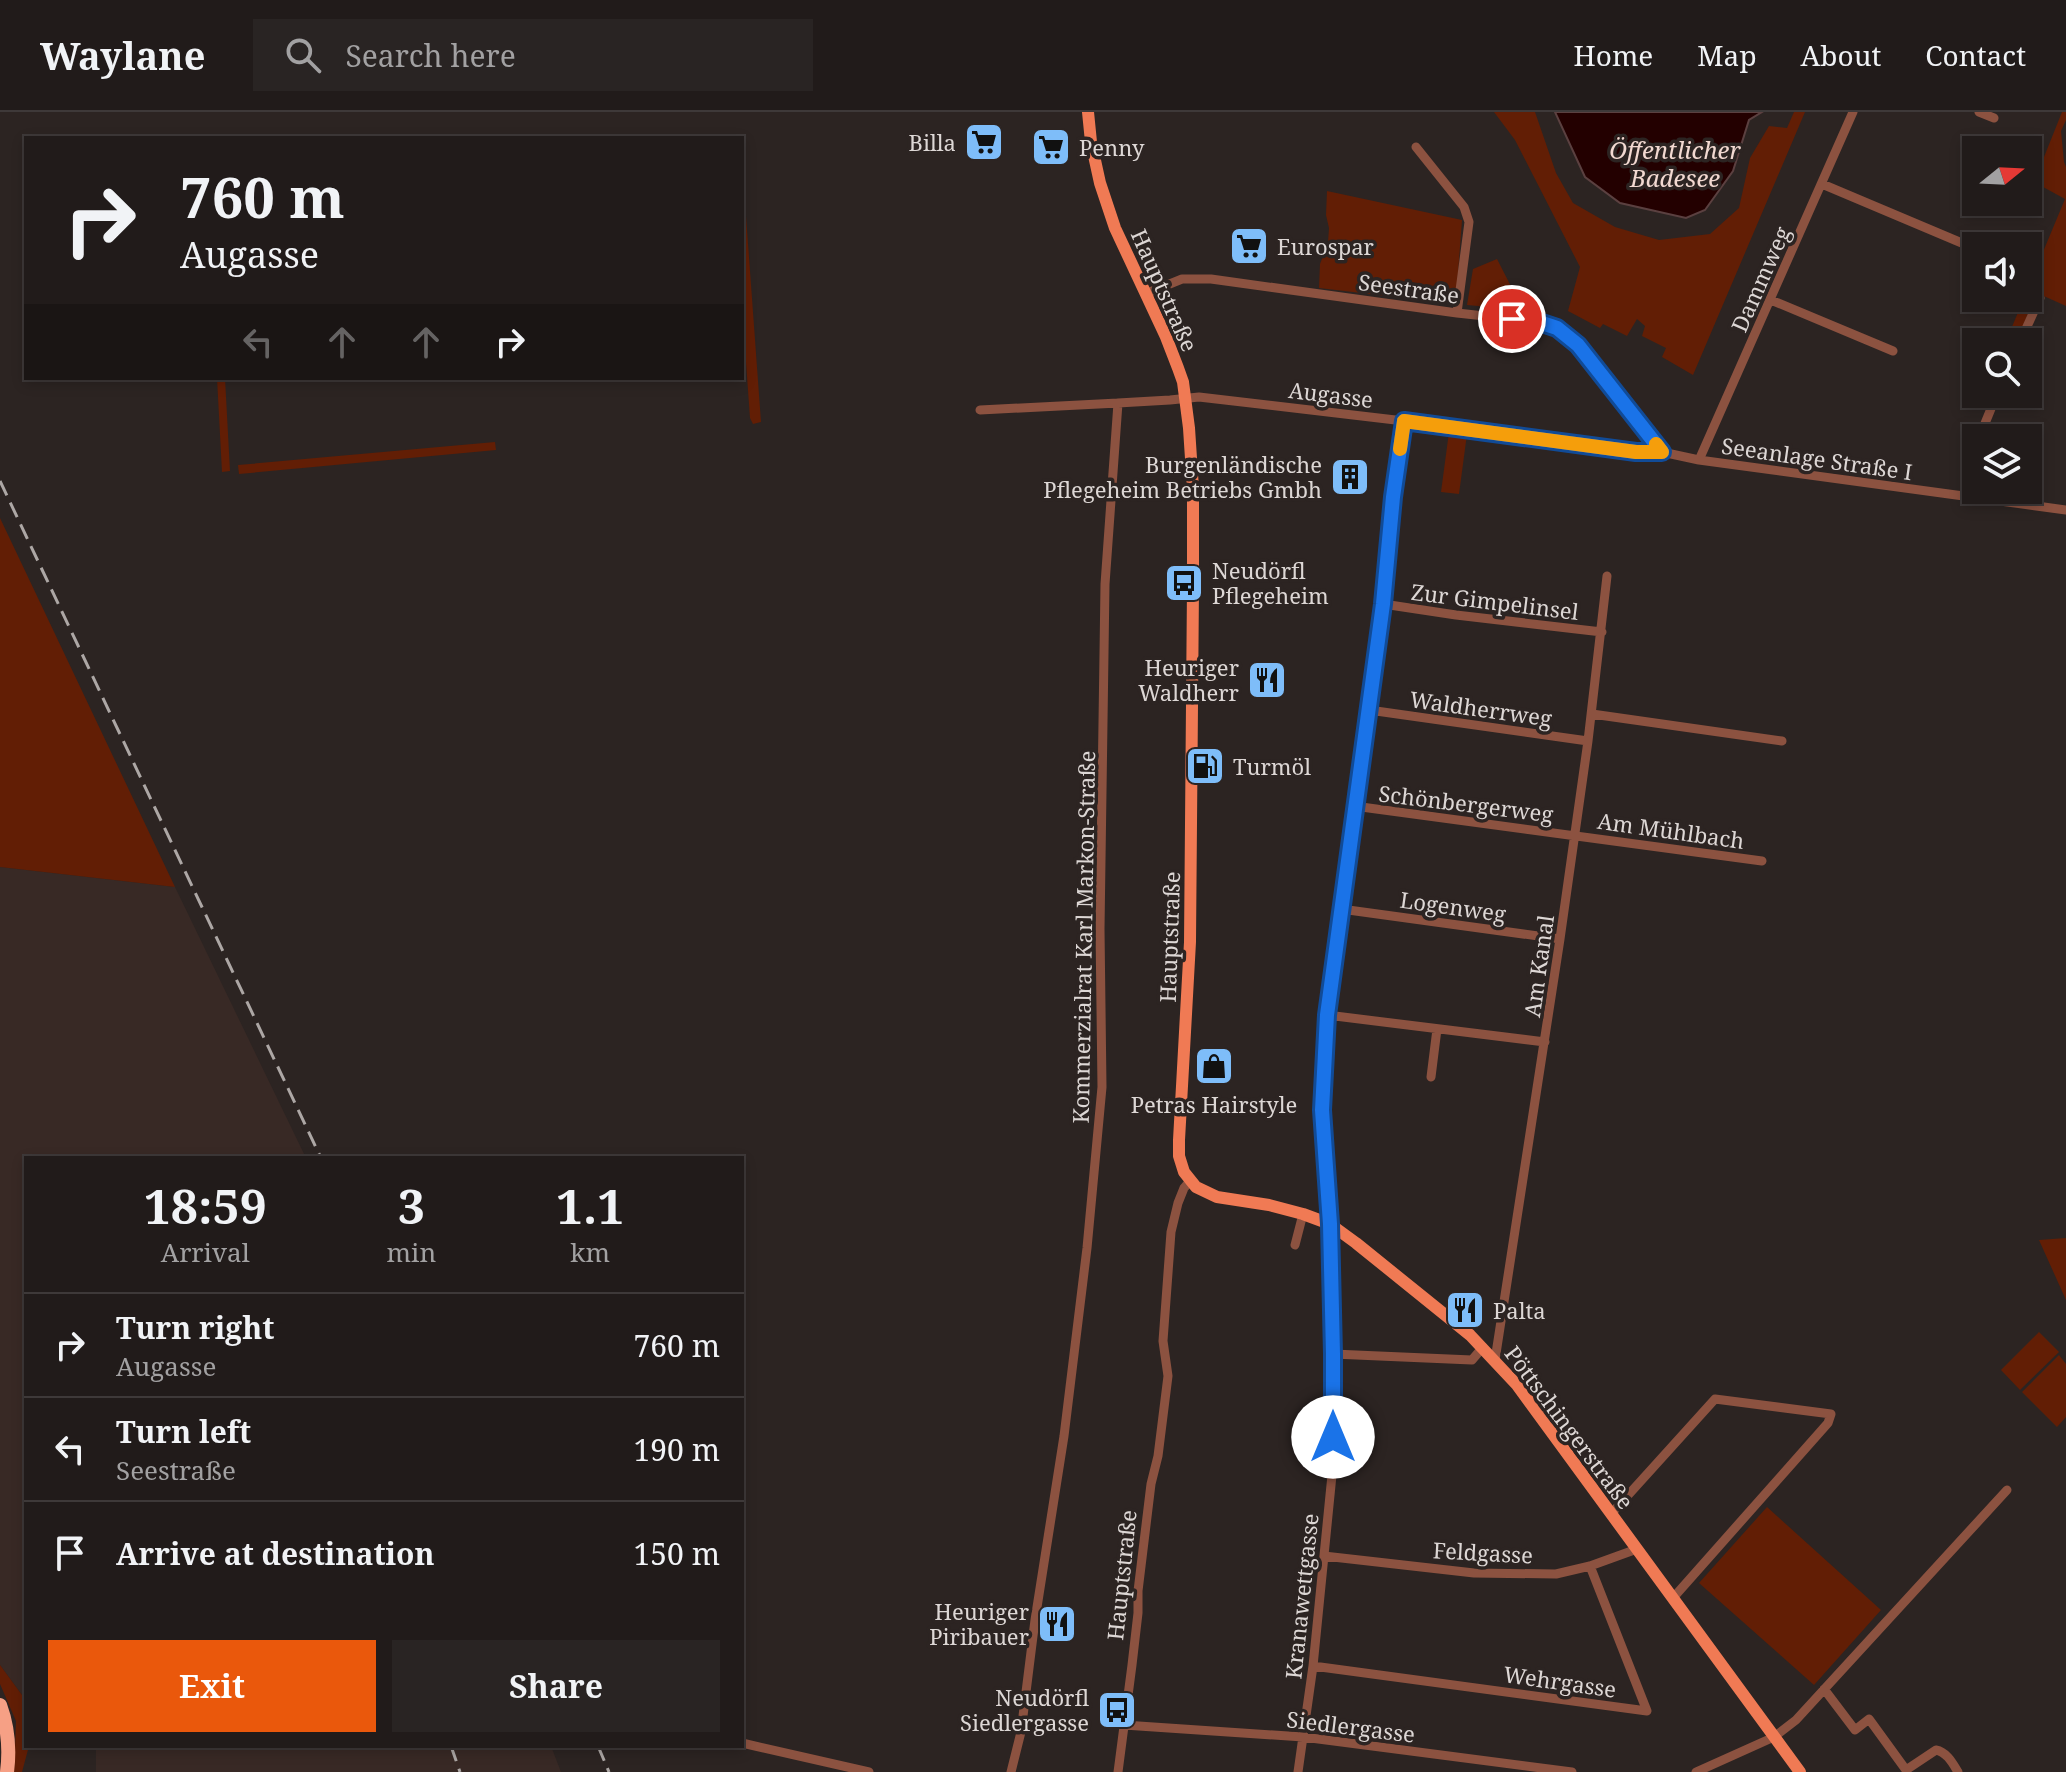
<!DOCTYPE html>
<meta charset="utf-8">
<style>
:root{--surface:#211b1a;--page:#292423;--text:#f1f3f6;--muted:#a2a1a2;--line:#3e3939;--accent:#ea580c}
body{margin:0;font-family:"Noto Serif",serif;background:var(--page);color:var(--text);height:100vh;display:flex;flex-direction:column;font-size:30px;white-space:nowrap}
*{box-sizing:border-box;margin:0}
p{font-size:26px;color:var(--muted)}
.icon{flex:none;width:44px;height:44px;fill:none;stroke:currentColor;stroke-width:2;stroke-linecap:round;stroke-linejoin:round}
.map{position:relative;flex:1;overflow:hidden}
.drawer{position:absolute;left:24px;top:1044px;width:720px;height:592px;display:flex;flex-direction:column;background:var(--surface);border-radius:0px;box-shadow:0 4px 12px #0003,0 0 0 2px var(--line)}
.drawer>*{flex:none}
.banner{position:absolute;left:24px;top:24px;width:720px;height:244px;border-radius:0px;box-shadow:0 4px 12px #0003,0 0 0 2px var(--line);background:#211b1a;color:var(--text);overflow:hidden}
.needle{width:52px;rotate:72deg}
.fabs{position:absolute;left:1962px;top:24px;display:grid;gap:16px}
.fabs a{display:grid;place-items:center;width:80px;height:80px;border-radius:0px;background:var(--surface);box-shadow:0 4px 12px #0003,0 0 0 2px var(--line);font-size:40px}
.pin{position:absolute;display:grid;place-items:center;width:68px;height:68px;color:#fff;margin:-34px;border:4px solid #fff;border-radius:50%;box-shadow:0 2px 8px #0007}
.me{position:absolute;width:88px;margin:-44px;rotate:0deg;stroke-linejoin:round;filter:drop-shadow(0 0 6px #0008)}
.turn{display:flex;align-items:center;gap:28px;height:168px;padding:0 24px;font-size:36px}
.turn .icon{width:104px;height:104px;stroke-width:2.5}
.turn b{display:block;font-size:56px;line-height:68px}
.lanes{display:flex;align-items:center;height:76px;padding:0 24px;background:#0003;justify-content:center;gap:40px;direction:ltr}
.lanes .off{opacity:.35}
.eta{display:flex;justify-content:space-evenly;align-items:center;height:136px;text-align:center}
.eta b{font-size:48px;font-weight:700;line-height:56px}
.button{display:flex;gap:16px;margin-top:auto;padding:16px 24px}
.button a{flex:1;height:92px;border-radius:0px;background:var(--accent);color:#fff;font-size:32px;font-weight:700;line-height:92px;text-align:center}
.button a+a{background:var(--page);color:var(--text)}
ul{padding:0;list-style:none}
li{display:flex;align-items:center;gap:24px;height:104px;padding:0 24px;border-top:2px solid var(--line)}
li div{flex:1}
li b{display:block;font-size:30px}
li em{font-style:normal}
header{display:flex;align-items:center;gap:48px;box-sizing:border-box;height:112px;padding:0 40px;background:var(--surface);border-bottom:2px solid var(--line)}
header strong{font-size:38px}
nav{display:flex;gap:44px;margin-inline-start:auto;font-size:28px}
.search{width:560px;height:72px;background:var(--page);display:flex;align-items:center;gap:20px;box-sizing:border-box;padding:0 28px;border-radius:0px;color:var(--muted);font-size:30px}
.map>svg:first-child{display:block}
</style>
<header>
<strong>Waylane</strong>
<div class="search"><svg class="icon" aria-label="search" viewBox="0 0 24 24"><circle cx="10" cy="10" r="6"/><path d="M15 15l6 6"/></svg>Search here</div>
<nav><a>Home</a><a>Map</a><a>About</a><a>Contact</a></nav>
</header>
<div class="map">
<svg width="2066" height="1660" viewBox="0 0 2066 1660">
<rect width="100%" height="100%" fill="#2c2422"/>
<path fill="#382925" d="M0 755 175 775 306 1046H26V1582L22 1583 0 1553Z
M96 1634H551L561 1660H96Z"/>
<path fill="#621e05" d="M1494 0H1535L1556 61 1573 91 1615 115 1659 128 1710 122 1739 96 1750 46 1769 14 1787 16 1794 0H1805L1693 263 1662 245 1666 236 1642 224 1645 214 1637 207 1627 224 1603 212 1600 216 1568 199 1580 155 1515 28Z
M2062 0H2066V8L2061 19 2064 50 2066 55V194L2037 181 2018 225 2009 222 2024 186H2028V176L2065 87 2034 70Z
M742 49 761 310 753 312 750 306 742 195Z
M1327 79 1462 108 1456 188 1446 191 1319 176 1320 152 1328 131 1329 116 1326 103Z
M1497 147 1519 190 1522 198 1467 193 1473 157Z
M217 266H225L230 359 222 360Z
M1449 320 1467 322 1459 382 1441 380Z
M495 330 496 338 239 362 238 353Z
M0 406 175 775 0 755Z
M2066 1126V1188L2039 1128Z
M2039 1220 2059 1240 2020 1278 2001 1258Z
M2059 1243 2066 1252V1305L2057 1315 2022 1280Z
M1767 1395 1881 1498 1814 1573 1699 1471Z
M0 1553 22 1583 26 1600V1634H29L22 1660H14L16 1609 0 1572Z"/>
<path fill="#230000" stroke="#5b4040" stroke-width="2" d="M1555 0H1762L1749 8 1733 59 1705 98 1686 106 1620 91 1585 65Z"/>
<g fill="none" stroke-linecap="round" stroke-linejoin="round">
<path stroke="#8c5240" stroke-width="9" d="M1979 0 1994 6
M1416 35 1464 95 1469 110 1457 201
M1822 72 1976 137
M1145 182 1182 167H1211L1457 201 1539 210 1557 216 1578 233 1662 340
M1771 188 1893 239
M2020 230 2040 186
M980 298 1118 291
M1979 326 1997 282
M1699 348 1853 0
M1968 384 1976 342
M1383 492 1456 503 1602 520
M1369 598 1588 629
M1592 602 1782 629
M1354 694 1762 749
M1341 797 1560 827
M1327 903 1545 930
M1431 965 1437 917
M1295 1133 1303 1102
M1333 1242 1472 1248 1483 1235
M1495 1248 1560 827 1588 629 1607 464
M1611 1402 1715 1287 1831 1302 1828 1311 1673 1486
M1324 1444 1474 1461 1556 1462 1590 1454 1637 1437
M1313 1554 1647 1599 1590 1454
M1824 1577 1855 1618 1869 1607 1906 1658 1936 1638C1947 1640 1953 1652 1958 1660
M1124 1613 1303 1625 1572 1660
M742 1631 869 1660
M1011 1660 1021 1620 1035 1508 1064 1324 1087 1136 1102 975 1100 817 1105 472 1118 291 1170 288 1199 285 1404 309 1636 340H1662L1699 348 2066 398
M1118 1660 1132 1553 1138 1501V1479L1151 1372 1158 1344 1168 1264 1163 1229 1171 1120 1178 1091 1184 1076 1190 1069
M1298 1660 1313 1554 1333 1353V1242L1330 1112 1322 998 1327 903 1383 492 1393 385 1404 309
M1696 1660 1774 1625 1796 1608 2007 1378"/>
<path stroke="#f07a54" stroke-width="12" d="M1088 0 1091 30 1100 71 1115 116 1166 225 1178 256 1183 270 1189 316 1193 377V474L1190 830 1179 1028V1044L1184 1060 1196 1075 1217 1085 1269 1093 1303 1102 1330 1112 1356 1131 1470 1223 1517 1273 1800 1660"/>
<path stroke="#f6a085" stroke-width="14" d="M0 1593C8 1615 10 1637 7 1660"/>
<path stroke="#ada7a5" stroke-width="3" stroke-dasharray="16 8" stroke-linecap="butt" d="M0 369 321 1046
M451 1634 460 1660
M598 1634 609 1660"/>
</g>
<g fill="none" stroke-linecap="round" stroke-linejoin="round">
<defs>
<path id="route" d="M1333 1325V1242L1330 1112 1322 998 1327 903 1383 492 1393 385 1404 309 1636 340H1662L1578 233 1557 216 1539 210 1512 207"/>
</defs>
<use href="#route" stroke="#114b97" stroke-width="20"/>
<use href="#route" stroke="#1a73e8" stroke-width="14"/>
<path stroke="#f59e0b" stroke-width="14" d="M1400 337 1404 309 1636 340H1662L1656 332"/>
</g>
<defs>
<symbol id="supermarket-square" viewBox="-11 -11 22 22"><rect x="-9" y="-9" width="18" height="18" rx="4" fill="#7ebdf9" stroke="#2c2422"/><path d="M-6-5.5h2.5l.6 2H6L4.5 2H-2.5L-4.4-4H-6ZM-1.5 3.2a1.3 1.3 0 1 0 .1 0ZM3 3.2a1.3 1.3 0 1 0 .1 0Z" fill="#111"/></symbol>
<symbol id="building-square" viewBox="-11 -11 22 22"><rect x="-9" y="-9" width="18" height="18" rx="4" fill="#7ebdf9" stroke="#2c2422"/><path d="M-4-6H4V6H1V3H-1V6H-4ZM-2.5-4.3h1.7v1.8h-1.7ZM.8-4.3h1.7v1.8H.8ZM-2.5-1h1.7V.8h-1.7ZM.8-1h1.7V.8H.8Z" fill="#111"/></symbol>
<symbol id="bus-square" viewBox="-11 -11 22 22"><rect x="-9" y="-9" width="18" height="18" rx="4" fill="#7ebdf9" stroke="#2c2422"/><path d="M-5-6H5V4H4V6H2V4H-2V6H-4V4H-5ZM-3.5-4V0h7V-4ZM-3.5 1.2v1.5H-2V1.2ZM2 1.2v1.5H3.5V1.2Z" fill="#111"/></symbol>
<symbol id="restaurant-square" viewBox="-11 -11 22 22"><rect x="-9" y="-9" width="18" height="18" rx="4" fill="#7ebdf9" stroke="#2c2422"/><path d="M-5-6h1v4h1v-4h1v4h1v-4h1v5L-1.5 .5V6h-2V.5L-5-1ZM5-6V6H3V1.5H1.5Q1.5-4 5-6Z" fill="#111"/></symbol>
<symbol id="fuel-square" viewBox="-11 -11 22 22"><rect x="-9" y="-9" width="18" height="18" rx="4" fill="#7ebdf9" stroke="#2c2422"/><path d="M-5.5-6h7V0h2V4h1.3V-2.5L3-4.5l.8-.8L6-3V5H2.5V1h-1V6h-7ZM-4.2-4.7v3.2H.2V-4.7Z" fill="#111"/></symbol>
<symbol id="shop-square" viewBox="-11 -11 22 22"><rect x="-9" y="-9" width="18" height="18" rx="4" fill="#7ebdf9" stroke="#2c2422"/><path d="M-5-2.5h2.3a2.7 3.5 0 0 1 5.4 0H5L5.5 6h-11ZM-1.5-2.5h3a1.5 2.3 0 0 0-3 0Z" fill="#111"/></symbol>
</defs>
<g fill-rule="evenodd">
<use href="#supermarket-square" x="962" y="8" width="44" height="44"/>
<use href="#supermarket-square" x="1029" y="13" width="44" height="44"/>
<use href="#supermarket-square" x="1227" y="112" width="44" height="44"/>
<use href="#building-square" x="1328" y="343" width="44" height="44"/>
<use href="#bus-square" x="1162" y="449" width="44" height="44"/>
<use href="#restaurant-square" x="1245" y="546" width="44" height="44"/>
<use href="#fuel-square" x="1183" y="632" width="44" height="44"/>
<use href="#shop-square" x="1192" y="932" width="44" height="44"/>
<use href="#restaurant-square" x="1443" y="1176" width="44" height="44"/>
<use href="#restaurant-square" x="1035" y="1490" width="44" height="44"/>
<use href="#bus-square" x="1095" y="1576" width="44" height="44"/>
</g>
<g text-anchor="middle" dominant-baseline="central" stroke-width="7" stroke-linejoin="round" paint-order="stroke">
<g font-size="22" fill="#ddd7d5" stroke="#2c2422" text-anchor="end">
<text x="956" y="30">Billa</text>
<text x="1079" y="35" text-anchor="start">Penny</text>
<text x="1277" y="134" text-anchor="start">Eurospar</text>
<text x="1322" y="352">Burgenländische<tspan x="1322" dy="25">Pflegeheim Betriebs Gmbh</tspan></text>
<text x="1212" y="458" text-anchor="start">Neudörfl<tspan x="1212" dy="25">Pflegeheim</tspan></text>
<text x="1239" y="555">Heuriger<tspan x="1239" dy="25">Waldherr</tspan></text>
<text x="1233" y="654" text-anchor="start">Turmöl</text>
<text x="1214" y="992" text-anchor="middle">Petras Hairstyle</text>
<text x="1493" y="1198" text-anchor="start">Palta</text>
<text x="1029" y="1499">Heuriger<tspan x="1029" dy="25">Piribauer</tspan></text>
<text x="1089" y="1585">Neudörfl<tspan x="1089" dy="25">Siedlergasse</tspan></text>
</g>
<g font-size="22" fill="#ddd7d5" stroke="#2c2422">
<text transform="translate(1760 167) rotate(-66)">Dammweg</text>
<text transform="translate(1409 176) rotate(8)">Seestraße</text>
<text transform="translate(1165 178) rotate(66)">Hauptstraße</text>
<text transform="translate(1331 282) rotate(7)">Augasse</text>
<text transform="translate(1817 346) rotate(8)">Seeanlage Straße I</text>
<text transform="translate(1495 489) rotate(7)">Zur Gimpelinsel</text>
<text transform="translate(1481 596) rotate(8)">Waldherrweg</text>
<text transform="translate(1466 691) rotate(7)">Schönbergerweg</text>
<text transform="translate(1671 718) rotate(8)">Am Mühlbach</text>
<text transform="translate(1453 794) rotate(8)">Logenweg</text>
<text transform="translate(1083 825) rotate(-89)">Kommerzialrat Karl Markon-Straße</text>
<text transform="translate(1169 825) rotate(-88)">Hauptstraße</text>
<text transform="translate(1538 854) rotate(-82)">Am Kanal</text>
<text transform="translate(1570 1315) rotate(53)">Pöttschingerstraße</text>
<text transform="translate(1483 1440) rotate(3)">Feldgasse</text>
<text transform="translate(1121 1463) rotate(-84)">Hauptstraße</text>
<text transform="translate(1301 1484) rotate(-84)">Kranawettgasse</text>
<text transform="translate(1560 1569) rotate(8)">Wehrgasse</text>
<text transform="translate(1351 1614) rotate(7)">Siedlergasse</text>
</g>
<g font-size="24" font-style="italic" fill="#f2d9d1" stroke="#2c2422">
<text x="1675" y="37">Öffentlicher<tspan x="1675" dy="28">Badesee</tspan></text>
</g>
</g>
</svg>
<div class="fabs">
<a><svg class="needle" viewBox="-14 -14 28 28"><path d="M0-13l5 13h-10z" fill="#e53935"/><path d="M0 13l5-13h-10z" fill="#a2a1a2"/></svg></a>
<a><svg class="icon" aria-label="sound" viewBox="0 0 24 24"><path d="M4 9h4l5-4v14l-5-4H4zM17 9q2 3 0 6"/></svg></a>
<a><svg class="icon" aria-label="search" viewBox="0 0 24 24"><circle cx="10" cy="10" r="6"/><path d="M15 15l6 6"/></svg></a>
<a><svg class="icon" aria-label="layers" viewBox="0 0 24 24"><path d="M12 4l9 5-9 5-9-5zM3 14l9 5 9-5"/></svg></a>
</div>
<div class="pin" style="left:1512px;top:207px;background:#d93025"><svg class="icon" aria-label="arrive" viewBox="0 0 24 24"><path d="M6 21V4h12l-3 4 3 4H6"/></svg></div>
<svg class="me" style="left:1333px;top:1325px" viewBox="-20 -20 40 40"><circle r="19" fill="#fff"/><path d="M0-13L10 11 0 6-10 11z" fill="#1a73e8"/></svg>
<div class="banner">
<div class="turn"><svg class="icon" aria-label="right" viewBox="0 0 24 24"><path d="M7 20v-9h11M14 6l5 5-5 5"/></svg><div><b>760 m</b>Augasse</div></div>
<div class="lanes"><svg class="icon off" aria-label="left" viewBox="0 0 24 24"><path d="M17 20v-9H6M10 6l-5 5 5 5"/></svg><svg class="icon off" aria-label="ahead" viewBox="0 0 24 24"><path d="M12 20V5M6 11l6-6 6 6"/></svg><svg class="icon off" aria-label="ahead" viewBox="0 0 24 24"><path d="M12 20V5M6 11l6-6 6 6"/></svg><svg class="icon" aria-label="right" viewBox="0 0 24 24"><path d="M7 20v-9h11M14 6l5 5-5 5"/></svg></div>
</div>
<section class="drawer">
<div class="eta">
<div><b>18:59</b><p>Arrival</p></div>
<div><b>3</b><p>min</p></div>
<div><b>1.1</b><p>km</p></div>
</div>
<ul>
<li><svg class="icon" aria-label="right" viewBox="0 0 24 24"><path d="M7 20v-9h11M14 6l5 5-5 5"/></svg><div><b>Turn right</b><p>Augasse</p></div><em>760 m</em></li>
<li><svg class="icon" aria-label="left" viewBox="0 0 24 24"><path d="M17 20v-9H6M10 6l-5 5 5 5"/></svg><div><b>Turn left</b><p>Seestraße</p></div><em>190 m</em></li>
<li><svg class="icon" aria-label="arrive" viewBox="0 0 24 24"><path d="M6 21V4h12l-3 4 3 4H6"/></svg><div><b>Arrive at destination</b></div><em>150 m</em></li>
</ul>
<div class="button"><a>Exit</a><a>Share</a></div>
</section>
</div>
